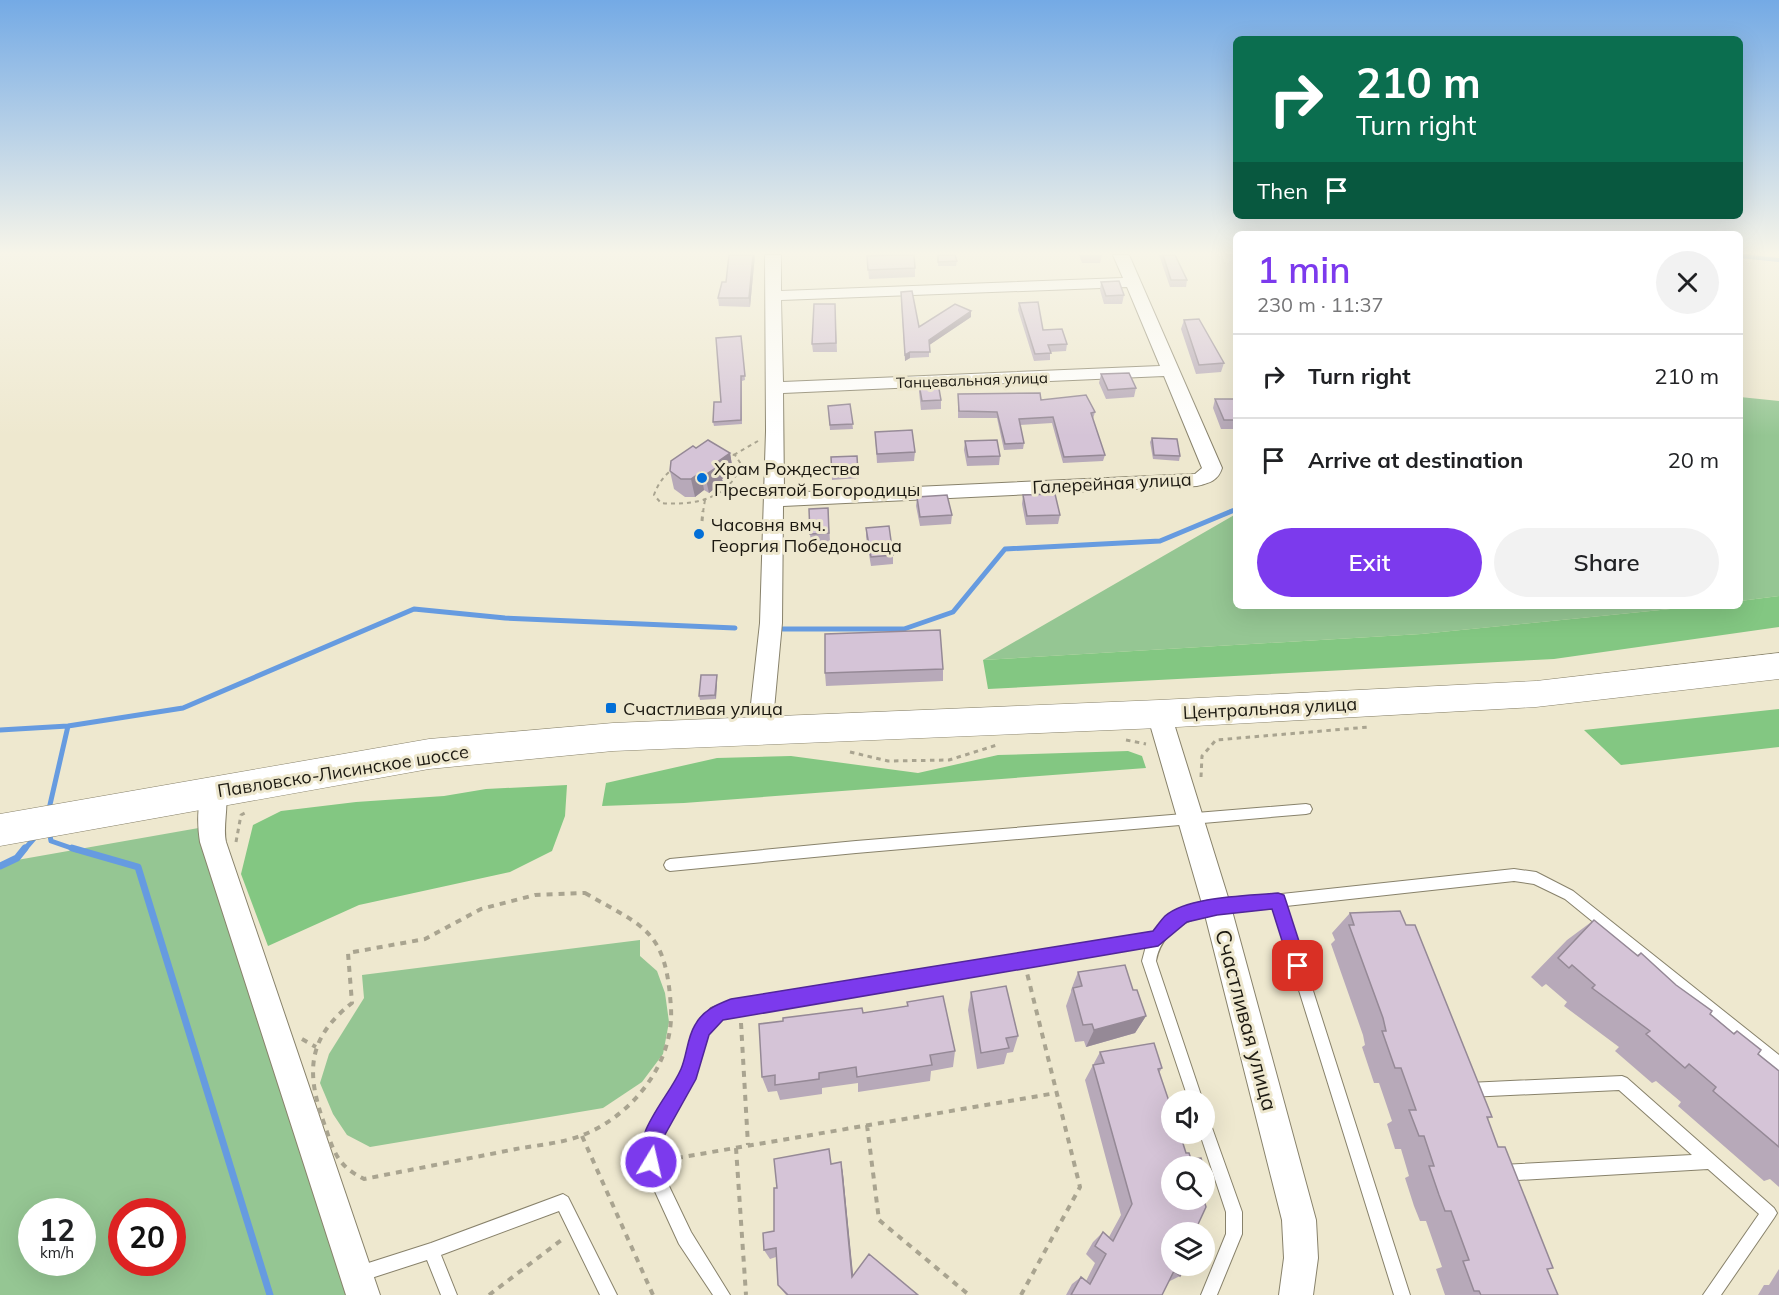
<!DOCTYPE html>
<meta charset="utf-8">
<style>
:root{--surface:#fff;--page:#f2f2f2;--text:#202124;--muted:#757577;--line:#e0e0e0;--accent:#7c3aed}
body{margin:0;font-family:Mulish,sans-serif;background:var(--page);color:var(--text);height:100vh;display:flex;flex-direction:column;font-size:22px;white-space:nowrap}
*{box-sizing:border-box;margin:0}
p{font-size:20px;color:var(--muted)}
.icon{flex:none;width:33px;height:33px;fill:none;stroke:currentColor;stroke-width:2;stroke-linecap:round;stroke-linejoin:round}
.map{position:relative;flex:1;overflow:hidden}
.details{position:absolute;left:1233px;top:231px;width:510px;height:378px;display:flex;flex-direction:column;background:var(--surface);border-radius:9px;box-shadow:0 6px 24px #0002}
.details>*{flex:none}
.hud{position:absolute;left:1233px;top:36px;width:510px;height:183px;border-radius:9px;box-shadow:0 6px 24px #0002;background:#0b6e4f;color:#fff;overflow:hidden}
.buttons{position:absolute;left:1161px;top:1090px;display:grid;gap:12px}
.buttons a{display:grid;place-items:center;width:54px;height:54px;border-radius:50%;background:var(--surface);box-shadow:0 6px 24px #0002;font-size:30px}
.speed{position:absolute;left:18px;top:1198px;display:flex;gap:12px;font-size:30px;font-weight:700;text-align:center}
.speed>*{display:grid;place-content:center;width:78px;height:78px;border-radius:50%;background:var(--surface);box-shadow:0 6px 24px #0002;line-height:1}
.speed small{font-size:15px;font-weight:400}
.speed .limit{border:9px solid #d22;background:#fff;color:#111}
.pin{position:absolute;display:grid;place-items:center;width:51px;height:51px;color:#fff;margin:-26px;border-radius:12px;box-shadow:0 3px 9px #0006}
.me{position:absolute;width:66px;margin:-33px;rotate:9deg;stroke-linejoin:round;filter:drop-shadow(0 0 4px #0008)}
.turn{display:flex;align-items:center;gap:21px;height:126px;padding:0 24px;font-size:27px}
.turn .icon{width:78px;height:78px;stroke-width:2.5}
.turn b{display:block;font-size:42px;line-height:51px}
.then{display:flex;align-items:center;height:57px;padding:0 24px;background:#0003;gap:12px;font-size:22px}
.round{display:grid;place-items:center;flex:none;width:63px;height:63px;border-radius:32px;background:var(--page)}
.head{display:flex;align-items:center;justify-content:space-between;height:102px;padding:0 24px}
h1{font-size:36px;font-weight:600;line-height:45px;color:var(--accent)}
.action{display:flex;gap:12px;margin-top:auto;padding:12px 24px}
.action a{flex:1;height:69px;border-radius:36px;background:var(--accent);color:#fff;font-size:24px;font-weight:600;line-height:69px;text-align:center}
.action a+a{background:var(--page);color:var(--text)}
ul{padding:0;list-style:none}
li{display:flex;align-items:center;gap:18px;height:84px;padding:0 24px;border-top:2px solid var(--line)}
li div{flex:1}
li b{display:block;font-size:22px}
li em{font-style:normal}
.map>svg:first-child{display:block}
</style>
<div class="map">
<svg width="1779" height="1295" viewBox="0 0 1779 1295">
<rect width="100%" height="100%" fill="#eee8cf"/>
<path fill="#95c693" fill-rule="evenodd" d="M1740 397 1779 401V596L1740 601Z
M1236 514V606H1700L1421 634 983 660Z
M210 826 363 1295H0V863ZM32 1212H82V1263H32ZM122 1212H172V1263H122Z
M640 940V956L657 971 665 993 669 1022 663 1054 642 1082 603 1108 370 1147 347 1135 333 1114 320 1083 329 1054 364 998 362 975Z"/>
<path fill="#83c782" d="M1779 596V627L1554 659 988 689 983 660 1421 634 1700 606H1740V601Z
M1779 709V747L1621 765 1584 730Z
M1128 751 1142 756 1146 768 684 803 602 806 606 783 717 758 791 756 918 773 998 755Z
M567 785 565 816 552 851 510 872 359 905 268 946 241 874 253 825 281 811 356 802 444 796 486 789Z"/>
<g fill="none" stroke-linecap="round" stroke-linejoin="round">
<path stroke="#669be0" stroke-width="4" d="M1740 256 1779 260
M1229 512 1236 509"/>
<path stroke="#669be0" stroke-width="5" d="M783 629H904L953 612 1005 549 1160 541 1232 511
M0 730 68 726 183 708 414 609 505 618 735 628
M49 809 68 726
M49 830 51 841 77 850
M24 850 37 835"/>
<path stroke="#669be0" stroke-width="7" d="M72 848 138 867 270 1295
M0 866 17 858 25 848"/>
<defs>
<path id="lane" d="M1306 804 1310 805 1312 809 1310 813 1306 814 856 853 670 871 666 869 664 865 666 861 670 859 856 841Z
M1514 869 1536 872 1573 891 1779 1055V1071L1774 1069 1565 899 1534 884 1514 881 1286 906 1410 1295H1394L1273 907C1230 912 1166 909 1156 961L1203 1101H1189L1142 961 1146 946 731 1015 720 1018 707 1034 697 1072 660 1139 657 1161 691 1232 730 1295H713L679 1244 641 1161 646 1137 684 1069 696 1025 711 1008 731 1001 1152 933C1169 913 1192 907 1217 901Z
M1622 1076 1627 1078 1774 1208 1777 1213 1774 1218 1721 1295H1703L1759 1214 1708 1169 1501 1181 1496 1178 1493 1173 1496 1168 1501 1165 1692 1155 1619 1090 1468 1097 1463 1095 1461 1090 1463 1085 1468 1083Z
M1204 1118 1209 1120 1211 1125 1242 1212V1234L1217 1295H1201L1226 1234V1212L1200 1134H1204Z
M563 1194 568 1197 617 1295H600L559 1211 441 1255 457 1295H441L427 1260 359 1282 353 1280 351 1274 353 1268 359 1266 431 1243Z"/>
<path id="street" d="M765 255H781V291L1123 278 1113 255H1129L1222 468C1218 481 1209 483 1197 486L783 506 782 623 772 731 769 738 760 741 751 738 748 731 760 623 766 431ZM1127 287 1160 366 783 382 781 300ZM1164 376 1202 468 1195 474 784 493 783 393Z
M1159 704 1167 707 1171 714 1231 907 1316 1220 1318 1258 1313 1295H1279L1284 1258 1282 1220 1203 907 1147 714 1151 707Z
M214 781 223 784C231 801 222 824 226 842L380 1295H346L200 842C197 823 197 802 205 784Z"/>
<path id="secondary" d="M1779 653V679L1536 707 1159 728 613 751 429 769 0 846V814L429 739 613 723 1159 700 1536 681Z"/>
</defs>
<use href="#lane" stroke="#88826b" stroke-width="2"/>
<use href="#street" stroke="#88826b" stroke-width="2"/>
<use href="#secondary" stroke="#88826b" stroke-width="1"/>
<path stroke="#a9a490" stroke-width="2" stroke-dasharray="4 4" stroke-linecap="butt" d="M709 451 735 455 741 464C730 499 694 506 661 503L654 495C663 469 685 460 709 451Z
M727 459 758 441
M703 512 705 500"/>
<path stroke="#a9a490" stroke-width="3" stroke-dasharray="4.5 4.5" stroke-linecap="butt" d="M702 521 703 511
M1126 740 1146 744
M850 752 888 761 949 760 997 745
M1201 777 1202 756 1216 740 1369 727
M236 842 241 815 245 813"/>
<path stroke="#a9a490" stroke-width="4" stroke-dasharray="6 6" stroke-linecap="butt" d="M585 893C646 928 666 930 671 1008 674 1063 633 1115 583 1135 563 1143 538 1145 516 1149 466 1159 415 1169 364 1179 338 1166 334 1153 325 1126 306 1074 306 1039 352 1003L348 953 425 939 481 909 535 895Z
M741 1023 748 1145
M302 1039 316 1047
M867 1125 879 1220 969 1295
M582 1136 653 1295
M736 1148 746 1295
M665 1160 1056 1093
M489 1295 564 1238
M1021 1295 1080 1187 1027 973"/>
<use href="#lane" fill="#fff" fill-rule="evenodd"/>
<use href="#street" fill="#fff" fill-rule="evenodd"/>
<use href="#secondary" fill="#fff" fill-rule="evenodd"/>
</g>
<path fill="#b7a9b9" d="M729 255H755L750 307 719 306 718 298 726 282Z
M938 255 957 261 956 266H938Z
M1079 255H1102L1100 263H1082Z
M1159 255H1175L1187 280 1186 287H1170Z
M867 256 915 268V277L869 279Z
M1101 282 1124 295 1122 304H1104L1100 290Z
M901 298 919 327 971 317 929 345V357L910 358 905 361Z
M1019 303 1043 330 1067 344 1066 351 1050 352V360L1034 361 1018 310Z
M835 304 837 352H813L812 344Z
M1184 320 1224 363 1221 372 1196 374 1181 329Z
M741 336 745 380 742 381V424L714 426 713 422 721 402Z
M1101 374 1136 388 1134 397 1106 399 1099 383Z
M919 384 941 400V409L921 410 919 392Z
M958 394 1041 400 1095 412 1093 419 1105 455 1103 461 1063 463 1052 423 1020 425 1024 443 1023 449 1004 450 997 418H958Z
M1215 399H1236V429H1221L1213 408Z
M850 404 853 429 830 430 828 406Z
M875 432 915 452 914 461 877 463Z
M1152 438 1180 456 1179 461 1153 459 1150 442Z
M965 441 1000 456 999 465 967 466 964 450Z
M696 448 730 453 733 471 722 479 723 482 709 493 704 490 695 497H685L674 489 670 471Z
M857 456 859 478 832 480 831 457Z
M1023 495 1060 515 1058 524 1026 525 1022 504Z
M917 497 952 515 951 524 920 526 916 506Z
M828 508 830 542 811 543 810 534Z
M866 528 893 555V564L871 566 866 537Z
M943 669V681L826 686 825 673Z
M717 675V679L716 699 700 700 699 696Z
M1350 913 1406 925 1492 1117 1487 1119 1498 1147 1553 1268 1547 1270 1558 1295H1445L1436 1269 1442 1267 1426 1221H1420L1414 1206 1405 1178 1409 1176 1401 1149H1395L1387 1124 1392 1121 1379 1083H1374L1362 1047 1365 1045 1363 1035 1331 944 1335 940 1332 933Z
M1594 920 1637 955 1641 953 1676 985 1733 1033 1737 1031 1758 1054 1779 1071V1187L1770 1179 1764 1181 1678 1106 1681 1102 1656 1081 1652 1083 1615 1051 1619 1047 1564 1006 1567 1002 1546 984 1542 987 1531 977 1567 940Z
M1078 972 1133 990 1146 1016 1135 1033 1086 1047 1084 1041 1075 1042 1066 1006 1071 992V990Z
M971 992 1018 1036 1013 1052 1007 1053 1004 1064 977 1069 968 1010Z
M907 1002 955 1051 953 1067 931 1071 930 1081 858 1092V1083L822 1088V1094L780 1100 777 1091 768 1092 762 1077 863 1013 907 1006Z
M1100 1052 1162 1068 1159 1073 1172 1167 1194 1233 1180 1276 1168 1282 1162 1295H1066L1072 1284 1081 1277 1086 1281 1095 1263 1086 1254 1093 1242 1103 1232 1109 1237 1121 1215 1085 1080Z
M841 1162 843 1174 853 1276 918 1295H786L778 1285 776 1257 770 1259 764 1250 774 1231 777 1188 832 1164Z
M1779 1269V1295H1758L1764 1285H1769Z"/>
<path fill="#958996" d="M753 255H755L750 307 749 298Z
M971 311V317L928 346 929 340Z
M910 352V358L905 361V355Z
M730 453 733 471 722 479 723 482 709 493 705 475 716 463Z
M701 472 704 490 695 497 691 479Z
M717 675V679L716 699 715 695Z
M1146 1016 1135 1033 1086 1047 1094 1030Z
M841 1162 843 1174 854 1284 852 1277Z"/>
<path fill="#d5c4d7" stroke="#958996" stroke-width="1.5" d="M729 255H753L749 298H718L722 282H726Z
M896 255H914L915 268 868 270 867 256Z
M938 255H955L957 261 938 262Z
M1163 255H1175L1187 280H1171Z
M1119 281 1124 295 1106 296 1101 282Z
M912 291 919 327 955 304 971 311 929 340 930 352H910L905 355 901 292Z
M1038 302 1043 330 1062 329 1067 344 1048 345 1051 353 1035 354 1019 303Z
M814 304H835L836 343 812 344Z
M1199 319 1224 363 1199 365 1184 320Z
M741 336 745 376H741V420L713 422 714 402H721L716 338Z
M1129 373 1136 388 1108 390 1101 374Z
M938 383 941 400 922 401 919 384Z
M1040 393 1041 400 1086 395 1095 412 1091 413 1105 455 1064 457 1053 417 1019 419 1024 443 1005 444 997 412 959 411 958 394Z
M1215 399H1236V420H1224Z
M850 404 853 424 830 425 828 406Z
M912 430 915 452 877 454 875 432Z
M1152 438 1177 439 1180 456 1154 455Z
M708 440 730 453 716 463 720 465 705 475 701 472 691 479H681L670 471 671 461 693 446 696 448Z
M997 440 1000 456 968 457 965 441Z
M857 456 858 474 832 475 831 457Z
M1055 494 1060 515 1027 516 1023 495Z
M947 495 952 515 920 517 917 497Z
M828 508 829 533 810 534 809 509Z
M889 526 893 555 871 557 866 528Z
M940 630 943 669 825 673V634Z
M701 675H717L715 695 699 696Z
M1400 911 1406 925H1415L1492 1117H1487L1498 1147H1505L1553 1268 1547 1269 1558 1295H1481L1479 1291H1474L1463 1261 1469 1260 1451 1211H1445L1439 1195 1429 1166H1434L1424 1136H1419L1409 1110H1416L1401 1068H1395L1382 1031H1386L1383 1018 1349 925H1354L1350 913Z
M1594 920 1638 956 1641 953 1676 985 1712 1011 1710 1014 1734 1034 1737 1031 1761 1050 1758 1054 1779 1071V1147L1713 1091 1716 1087 1689 1064 1685 1068 1646 1034 1650 1031 1592 988 1595 985 1572 965 1569 968 1558 958Z
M1125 965 1133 990H1137L1146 1016 1094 1030 1092 1024 1083 1025 1073 988 1082 986 1078 972Z
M1006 986 1018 1036 1006 1038 1009 1048 981 1053 971 992Z
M943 996 955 1051 930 1055 932 1065 857 1077 856 1067 819 1073V1079L775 1085V1075L762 1077 759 1024 783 1021V1018L862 1008 863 1013 908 1006 907 1002Z
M1154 1043 1162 1068 1158 1069 1172 1110V1134H1180L1186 1153H1189L1191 1159 1201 1158 1204 1167H1172V1200H1204L1206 1207 1194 1233H1172V1266H1185L1180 1276 1174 1271 1162 1295H1071L1081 1277 1090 1284 1106 1254 1095 1246 1103 1232 1113 1241 1132 1204 1093 1065 1104 1063 1100 1052Z
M829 1149 831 1164 841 1162 852 1277 869 1254 918 1295H788L778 1285 776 1248 764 1250 763 1233 774 1231V1188H777L774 1159Z"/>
<linearGradient id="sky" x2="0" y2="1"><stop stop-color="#74aae5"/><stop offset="0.58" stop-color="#f7f5e9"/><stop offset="1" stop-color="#f7f5e9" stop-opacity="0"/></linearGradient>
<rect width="1779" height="436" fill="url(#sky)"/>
<path fill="#7c3aed" stroke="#51269a" stroke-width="1.5" d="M1278 893 1284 895 1286 901 1307 966 1305 972 1298 974 1292 972 1290 966 1272 909 1217 915 1187 922 1158 946 723 1020 709 1035 696 1079 662 1140 657 1169 651 1172 644 1169C629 1135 668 1099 681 1069 687 1055 687 1038 695 1025 703 1010 716 1005 731 999L1153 931C1157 926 1161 920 1165 916 1188 896 1248 896 1278 893Z"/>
<g fill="#036fd7" stroke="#eee8cf" stroke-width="2">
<circle cx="702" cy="478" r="6"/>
<circle cx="699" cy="534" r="6"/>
<rect x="605" y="702" width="12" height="12" rx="3"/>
</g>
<g text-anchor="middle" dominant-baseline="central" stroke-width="6" stroke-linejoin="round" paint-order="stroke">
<g font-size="15" fill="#1c1911" stroke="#eee8cf">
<text transform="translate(972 380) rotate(-2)">Танцевальная улица</text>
</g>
<g font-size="18" fill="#1c1911" stroke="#eee8cf" text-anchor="start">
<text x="714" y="468">Храм Рождества<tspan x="714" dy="21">Пресвятой Богородицы</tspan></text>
<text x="711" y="524">Часовня вмч.<tspan x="711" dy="21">Георгия Победоносца</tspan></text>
<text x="623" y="708">Счастливая улица</text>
</g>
<g font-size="18" fill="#1c1911" stroke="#eee8cf">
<text transform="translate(1112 483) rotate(-3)">Галерейная улица</text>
<text transform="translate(1270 708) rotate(-3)">Центральная улица</text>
<text transform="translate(343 771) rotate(-9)">Павловско-Лисинское шоссе</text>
</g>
<g font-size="21" fill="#1c1911" stroke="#eee8cf">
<text transform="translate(1247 1020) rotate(75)">Счастливая улица</text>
</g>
</g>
</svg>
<div class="buttons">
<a><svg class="icon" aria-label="sound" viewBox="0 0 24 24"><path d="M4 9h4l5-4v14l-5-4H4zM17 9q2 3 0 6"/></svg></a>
<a><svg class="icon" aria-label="search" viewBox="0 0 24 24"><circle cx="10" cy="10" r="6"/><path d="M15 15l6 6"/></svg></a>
<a><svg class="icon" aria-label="layers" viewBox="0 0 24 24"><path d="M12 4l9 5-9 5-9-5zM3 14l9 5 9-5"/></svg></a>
</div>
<div class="speed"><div>12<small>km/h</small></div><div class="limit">20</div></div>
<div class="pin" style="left:1298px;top:966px;background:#d93025"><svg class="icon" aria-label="arrive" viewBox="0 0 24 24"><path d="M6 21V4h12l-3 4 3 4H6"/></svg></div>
<svg class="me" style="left:651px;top:1162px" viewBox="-20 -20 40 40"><circle r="17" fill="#7c3aed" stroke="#fff" stroke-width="3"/><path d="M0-11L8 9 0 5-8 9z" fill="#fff"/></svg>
<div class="hud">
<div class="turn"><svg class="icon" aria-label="right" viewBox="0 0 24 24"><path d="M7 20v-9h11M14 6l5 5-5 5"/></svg><div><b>210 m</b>Turn right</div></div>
<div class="then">Then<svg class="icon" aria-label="arrive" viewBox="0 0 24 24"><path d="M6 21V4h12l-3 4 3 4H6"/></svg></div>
</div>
<section class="details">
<div class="head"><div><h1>1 min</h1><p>230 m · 11:37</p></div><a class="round"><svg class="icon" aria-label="close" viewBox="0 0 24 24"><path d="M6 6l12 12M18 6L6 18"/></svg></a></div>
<ul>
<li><svg class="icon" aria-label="right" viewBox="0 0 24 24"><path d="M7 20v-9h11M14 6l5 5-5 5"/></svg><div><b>Turn right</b></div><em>210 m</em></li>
<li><svg class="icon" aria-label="arrive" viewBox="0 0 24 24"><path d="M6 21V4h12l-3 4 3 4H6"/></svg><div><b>Arrive at destination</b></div><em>20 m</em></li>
</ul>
<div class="action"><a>Exit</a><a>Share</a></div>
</section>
</div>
